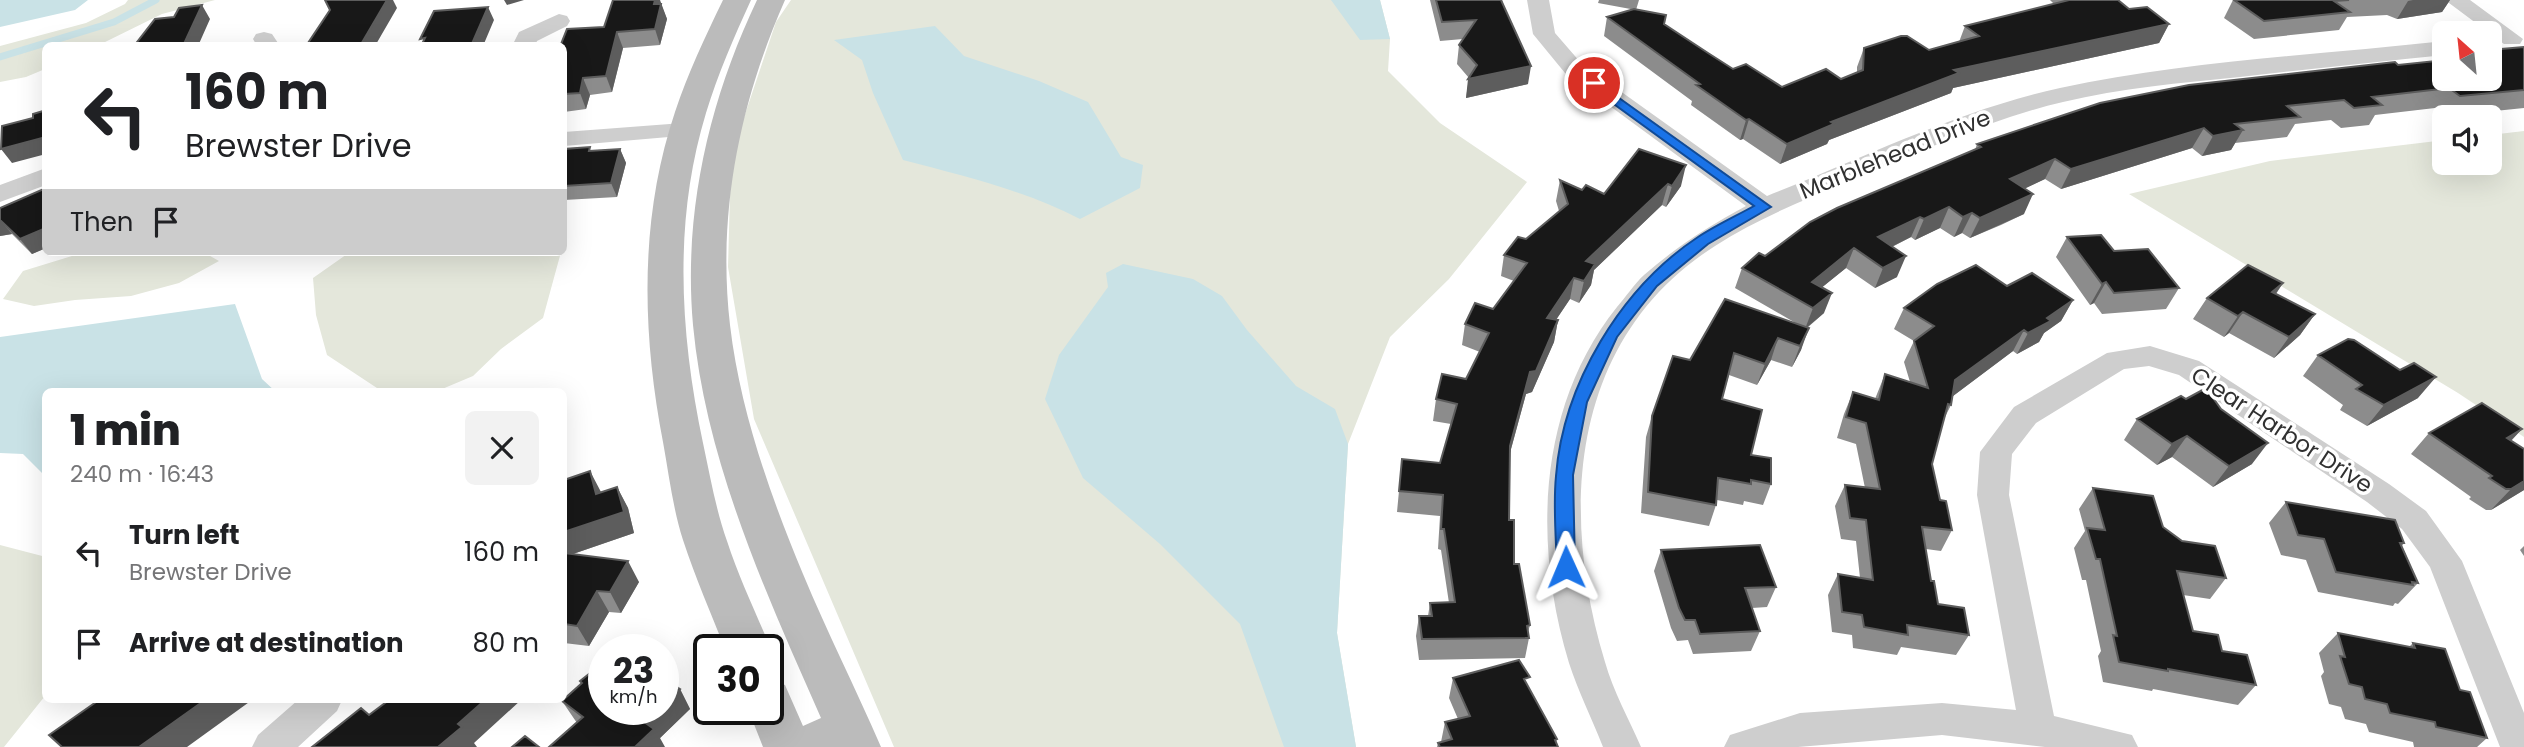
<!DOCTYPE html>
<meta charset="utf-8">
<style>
:root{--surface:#fff;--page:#f2f2f2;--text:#202124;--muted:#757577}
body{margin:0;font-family:Poppins,sans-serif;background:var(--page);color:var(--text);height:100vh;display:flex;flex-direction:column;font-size:26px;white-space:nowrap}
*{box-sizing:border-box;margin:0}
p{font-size:23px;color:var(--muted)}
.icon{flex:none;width:38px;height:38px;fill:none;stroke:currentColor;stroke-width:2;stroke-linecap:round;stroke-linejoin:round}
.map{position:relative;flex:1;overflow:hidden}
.panel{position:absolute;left:42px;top:388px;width:525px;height:315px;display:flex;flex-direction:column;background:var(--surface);border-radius:10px;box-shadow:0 7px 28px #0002}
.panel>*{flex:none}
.top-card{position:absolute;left:42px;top:42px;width:525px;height:214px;border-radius:10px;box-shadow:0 7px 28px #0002;background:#fff;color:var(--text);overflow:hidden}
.needle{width:46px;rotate:333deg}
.controls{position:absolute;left:2432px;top:21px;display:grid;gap:14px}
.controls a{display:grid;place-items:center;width:70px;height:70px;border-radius:10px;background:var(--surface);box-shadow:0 7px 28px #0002;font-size:35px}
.speed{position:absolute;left:588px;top:634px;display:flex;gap:14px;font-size:35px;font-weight:700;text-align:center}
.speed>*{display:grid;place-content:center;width:91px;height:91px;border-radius:50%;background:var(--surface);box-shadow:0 7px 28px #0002;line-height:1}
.speed small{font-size:18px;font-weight:400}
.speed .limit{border:4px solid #111;border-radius:10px;background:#fff;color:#111}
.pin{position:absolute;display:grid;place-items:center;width:60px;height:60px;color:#fff;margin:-30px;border:4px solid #fff;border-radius:50%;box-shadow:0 2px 7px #0007}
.me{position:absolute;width:77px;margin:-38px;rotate:359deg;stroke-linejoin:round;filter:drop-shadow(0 0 5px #0008)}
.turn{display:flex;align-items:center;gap:24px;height:147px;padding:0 28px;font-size:32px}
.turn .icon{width:91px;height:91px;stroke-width:2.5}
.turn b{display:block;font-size:49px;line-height:60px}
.then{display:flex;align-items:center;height:66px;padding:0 28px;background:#0003;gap:14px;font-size:26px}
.round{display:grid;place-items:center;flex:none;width:74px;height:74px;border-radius:10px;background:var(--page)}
.head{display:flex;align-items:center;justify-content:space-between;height:119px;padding:0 28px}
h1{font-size:42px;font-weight:800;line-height:52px}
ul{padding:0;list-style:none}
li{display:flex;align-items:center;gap:21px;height:91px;padding:0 28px}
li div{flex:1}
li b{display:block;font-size:26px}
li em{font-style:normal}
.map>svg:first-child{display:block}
</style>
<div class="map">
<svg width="2524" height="747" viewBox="0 0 2524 747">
<rect width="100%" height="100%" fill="#fff"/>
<path fill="#e4e7db" d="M128 0H215L162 14 99 45 46 46 45 69 26 77 0 82V46L86 23 125 4Z
M791 0H1380L1390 39 1388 71 1440 123 1527 182 1449 279 1390 337 1348 444 1337 633 1356 747H894L754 419 728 267 731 156 776 22Z
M2524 131V437L2458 393 2129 194 2270 161 2445 140V163H2490V135Z
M85 252H203L219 261 179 283 131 296 75 300 34 306 3 299 23 271Z
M350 252 428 254 561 252 543 318 501 349 473 376 435 392H383L327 355 316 315 313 278Z
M0 545 46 557 45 696 4 747H0Z"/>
<path fill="#c9e2e6" d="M0 0H88L75 10 0 27Z
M1331 0H1380L1390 39 1360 40Z
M935 26 964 56 1039 81 1088 102 1121 157 1143 165 1140 188 1080 219C1024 190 964 176 903 160L873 93 862 60 834 40Z
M1123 264 1193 279 1222 296 1247 330 1296 386 1335 409 1348 444 1337 633 1356 747H1284L1240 624 1160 544 1083 478 1045 399 1059 355 1108 287 1106 273Z
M235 304 262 379 276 392H46L45 476 23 454 0 453V337Z"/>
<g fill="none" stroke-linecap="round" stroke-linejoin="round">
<path stroke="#c9e2e6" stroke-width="7" d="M0 57 114 22 156 0"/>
<path fill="#cecece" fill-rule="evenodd" d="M1527 0H1549L1555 33 1581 63 1767 196C1863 158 1959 110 2060 88 2186 61 2317 55 2445 41V55C2377 62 2308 69 2240 77 2181 83 2121 88 2063 102 1990 119 1921 152 1852 180 1805 200 1758 218 1715 246 1570 338 1559 511 1605 662 1613 691 1629 719 1641 747H1603C1592 719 1578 691 1569 663 1533 545 1537 407 1617 307 1626 297 1634 284 1644 275 1676 247 1709 226 1746 206L1565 73 1533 34Z
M2445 0H2470L2523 39 2520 44H2504Z
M559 14 567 16 570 21 567 26 537 41 535 46H512L519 32Z
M264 32 272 34 280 46H257L253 39 256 34Z
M683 123 692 125 695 130 692 135 564 146V132Z
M46 168V185L0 202V185Z
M2150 346 2199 361 2389 484 2426 511 2462 561 2524 713V747H2500L2430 567 2402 529 2367 502 2179 375 2149 366 2124 369 2036 423 2012 454 2009 495 2054 716 2132 735 2138 747H2045L1942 735 1798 747H1724L1730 735 1800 713 1942 703 2016 710 1977 495 1980 452 2014 407 2107 353Z
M298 700H342L337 711 298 747H252L258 735Z"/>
<path fill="#bbb" fill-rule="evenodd" d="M723 0H751C734 37 718 74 706 113 673 221 680 334 703 443 710 476 716 510 727 541 739 578 756 613 771 649L768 655V649H725C711 613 695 577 683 540 673 509 669 475 663 442 642 333 639 219 675 112 688 73 705 37 723 0Z
M757 0H785C740 102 717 213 730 325 740 410 770 495 803 574 827 632 856 689 881 747H763L748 709H768V679L785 685 803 726 821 718C766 593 706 463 693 325 683 212 709 101 757 0Z"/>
</g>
<path fill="#8c8c8c" d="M1430 0H1502L1528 84 1466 98 1469 78 1457 64 1459 45 1463 39 1440 41Z
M1599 0H1639L1636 10 1598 3Z
M2050 0H2118L2129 9 2169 24 2159 43 1953 88 1951 93 1829 140 1827 144 1780 164 1743 139 1740 140 1691 105 1692 101 1604 36 1607 17 1664 24 1733 69 1782 87 1841 79 1857 72V67L1864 48 1929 50 1959 42 1965 26 2054 4Z
M2233 0H2450L2442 12 2397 19 2387 15 2347 17 2339 30 2254 39 2224 18Z
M661 4 667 19 660 45 623 48 612 92 590 95 586 109 564 112V46L561 44Z
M2524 47V108L2446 116 2435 108 2375 115 2369 125 2341 128 2331 120 2295 124 2287 137 2235 143 2231 150 2202 156 2192 148 2061 189 2045 179 2025 188 2024 214 2001 225 1970 238 1962 233 1954 237 1940 228 1915 240 1911 237 1892 247 1897 277 1875 288 1846 268 1822 287 1824 313 1807 328 1801 350 1792 367 1771 360 1757 385 1729 375 1722 399 1751 455 1771 484 1763 505 1744 501 1743 505 1717 500 1716 505 1709 526 1641 513 1646 437 1652 416 1690 360 1799 325 1735 288 1742 268 1975 150 1977 144 2398 65 2445 79Z
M564 149 592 151 620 149 626 163 617 197 564 200Z
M1639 149 1681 186 1666 207 1662 205 1594 270 1591 285 1579 303 1570 299 1556 320H1558L1554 342 1532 392 1526 394 1510 453 1509 520 1514 564 1530 625 1528 632 1529 638 1525 658 1419 660 1416 636 1419 616H1428L1430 603H1449L1441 550 1438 549 1440 516 1397 512 1402 459 1440 463 1451 424 1433 421 1436 399 1466 379 1480 352 1462 345 1465 324 1493 309 1514 281 1501 276 1504 255 1526 239 1559 211 1556 201 1560 180 1582 190 1604 194Z
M46 188V248L32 254 12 234 0 236V208Z
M2067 237 2114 251 2179 288 2166 309 2102 314 2094 303 2090 305 2056 257Z
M2283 283 2276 294 2315 314 2300 335 2274 358 2229 333 2224 337 2193 319 2207 298Z
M2007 286 2073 300 2061 321 2044 333 2039 342 2017 354 2013 351 1953 396 1951 405 1944 419 1932 464 1940 500 1952 530 1941 551 1926 549 1931 581 1938 604 1969 635 1956 655 1901 647 1897 655 1853 648 1852 635 1832 632 1828 595 1838 574 1860 578 1856 541 1841 539 1835 506 1845 485 1865 488 1856 444 1837 438 1844 414 1853 392 1875 399 1885 374 1910 382 1904 362 1914 341 1894 329 1904 308Z
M2318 355 2418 398 2367 426 2340 410 2343 405 2303 376Z
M2181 396 2252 464 2213 487 2172 457 2157 465 2124 440 2137 419Z
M2522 429 2511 441 2524 449V490L2491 510H2486L2469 499 2471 497 2411 454 2429 433Z
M564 480 601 492 617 487 628 508 634 533 573 554 639 582 621 613 609 612 589 646 564 643Z
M2093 488 2163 527 2226 578 2210 599 2183 595 2193 631 2222 651 2256 685 2238 705 2153 689 2152 691 2103 682 2098 656 2101 651 2086 580H2082L2074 548 2085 531 2079 509Z
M2286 502 2404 543 2402 546 2418 583 2398 604 2395 603 2393 606 2318 592 2306 560 2281 555 2269 523Z
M2524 546V556L2520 550Z
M1661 550 1776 587 1767 607 1752 608 1760 631 1751 651 1693 654 1688 640 1677 641 1671 628 1654 571Z
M2338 633 2409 647 2413 643 2460 690 2487 738 2477 747H2414L2413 742 2369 732 2366 724 2345 719 2341 707 2329 704 2321 676 2324 672 2319 653Z
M1453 678 1528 686 1557 739 1556 743 1558 747H1437L1438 743 1441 742 1445 722 1458 719 1449 698Z
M580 681 680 689 690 709 660 738 577 723 562 701 582 684Z"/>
<path fill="#5d5d5d" d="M387 0H393L397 8 375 46H360Z
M504 0H524L507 5Z
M655 0H660L667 19 660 45 655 29 654 4Z
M2413 0H2450L2442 12 2397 19 2408 1Z
M202 5 210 19 198 46H183Z
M488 7 494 20 483 46H471Z
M2169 24 2159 43 1953 88 1951 93 1829 140 1827 144 1780 164 1787 144 1831 122 1954 70Z
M617 32 623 48 612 92 606 76Z
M1531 66 1528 84 1466 98 1468 79Z
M583 78 590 95 586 109 580 93Z
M1749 119 1743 139 1740 140 1746 120Z
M2204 128 2192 148 2061 189 2071 169Z
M2243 130 2231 150 2202 156 2213 136Z
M46 137V154L12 163 1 149Z
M620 149 626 163 617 197 611 183Z
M2055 159 2045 179 2001 200 2010 179Z
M1686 165 1681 186 1666 207 1672 186Z
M1668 184 1662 205 1594 270 1591 285 1579 303 1584 281 1588 275 1581 282 1586 261Z
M2033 194 2024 214 1970 238 1980 218Z
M1949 207 1940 228 1915 240 1924 219Z
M1972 213 1962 233 1954 237 1963 217Z
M1920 217 1911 237 1869 258 1878 237Z
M0 220 12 234 0 236Z
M46 228V248L32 254 20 239Z
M1854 248 1846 268 1804 302 1812 282Z
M1906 256 1897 277 1875 288 1883 268Z
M1574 278 1570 299 1543 339 1547 318Z
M2106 282 2094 303 2090 305 2102 284Z
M2283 283 2268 305 2272 292Z
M1832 293 1824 313 1805 329 1813 308Z
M2073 300 2061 321 2044 333 2039 342 2017 354 2028 333 2047 318Z
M2243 312 2229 333 2224 337 2238 316Z
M2315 314 2300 335 2274 358 2289 337Z
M1558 320 1554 342 1532 392 1526 394 1506 467 1510 446 1530 372Z
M1809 328 1801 350 1792 367 1800 346Z
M2024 330 2013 351 1945 402 1955 380Z
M1778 338 1771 360 1757 385 1765 364Z
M2436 377 2418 398 2367 426 2384 405Z
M2522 429 2502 450 2507 438Z
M2187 436 2172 457 2157 465 2172 444Z
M2268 443 2252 464 2213 487 2229 466Z
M590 471 601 492 607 515 596 494Z
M2524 481V490L2491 510 2511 489Z
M617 487 628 508 634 533 564 557V532Z
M628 561 639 582 621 613 610 592Z
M597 591 609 612 589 646 577 626Z
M680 689 690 709 660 738 665 747H635L644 722 659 709H663V704Z
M205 700H252L187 747H139Z
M485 700H521L474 743 477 747H438L458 724Z"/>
<path fill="#181818" stroke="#5d5d5d" stroke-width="2" d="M325 0H387L360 46H306L330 10Z
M613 0H655L654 4H661L655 29 617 32 606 76 583 78 580 93 564 94V46H554V44H561L567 29 604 27Z
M1436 0H1501L1531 66 1468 79 1477 65 1459 45 1476 20 1442 22Z
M2069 0H2118L2129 9 2147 7 2169 24 1954 70 1959 73 1831 122 1834 124 1787 144 1749 119 1746 120 1696 85 1700 84 1607 17 1634 9 1666 15 1664 24 1708 53 1733 69 1746 64 1782 87 1826 69 1841 79 1863 70 1864 48 1901 36H1907L1929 50 1979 36 1965 26Z
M2234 0H2349L2334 1 2350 12 2264 21Z
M202 5 183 46H134L155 19 174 17 179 8Z
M488 7 471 46H421L425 38 420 39 434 11Z
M2524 47V90L2460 96 2449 88 2372 97 2382 105 2354 108 2344 100 2287 106 2300 117 2235 124 2243 130 2213 136 2204 128 2071 169 2055 159 2010 179 2033 194 2011 204 1980 218 1972 213 1963 217 1949 207 1924 219 1920 217 1878 237 1906 256 1883 268 1854 248 1812 282 1832 293 1813 308 1742 268 1759 253 1765 256 1810 222 1837 208 1981 147 1977 144 2100 103 2189 85 2395 62 2398 65 2445 60V79H2490V50Z
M46 110V137L1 149 2 126 33 118V114Z
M590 147 589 151 620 149 611 183 564 186V149Z
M1639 149 1686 165 1672 186 1668 184 1586 261 1595 264 1584 281 1574 278 1547 318 1558 320 1536 371 1530 372 1510 446 1509 520H1514V564H1519L1530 625 1527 626 1529 638 1422 639 1419 616H1432L1430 603 1455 602 1444 529H1441L1443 495 1399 491 1402 459 1440 463 1457 404 1436 399 1442 374 1466 379 1489 333 1465 324 1475 303 1493 309 1527 263 1504 255 1518 237 1526 239 1568 204 1560 180 1582 190 1586 185 1604 194Z
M46 188V228L20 239 0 220V208Z
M2101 235 2114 251 2148 249 2179 288 2114 293 2106 282 2102 284 2067 237Z
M1976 265 2007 286 2032 273 2073 300 2047 318 2051 321 2028 333 2024 330 1955 380 1951 405 1948 404 1932 464 1940 500 1946 501 1952 530 1922 527 1931 581H1934L1938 604 1964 608 1969 635 1907 625 1908 635 1864 627 1862 615 1842 612 1838 574 1873 580 1866 520 1850 518 1845 485 1880 489 1866 423 1846 417 1853 392 1879 400 1885 374 1928 388 1914 341 1934 326 1904 308 1937 284Z
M2248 265 2283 283 2272 292 2315 314 2289 337 2243 312 2238 316 2207 298Z
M1725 299 1809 328 1800 346 1778 338 1765 364 1734 353 1722 399 1762 410 1751 455 1771 458V484L1751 480V484L1718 478 1716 505 1648 492 1652 416 1673 356 1690 360Z
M2348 339 2354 340 2400 370 2414 363 2436 377 2384 405 2356 389 2362 385 2318 355Z
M2206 388 2221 409 2268 443 2229 466 2187 436 2172 444 2137 419 2181 396 2186 399Z
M2482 403 2522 429 2507 438 2524 449V481L2511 489H2506L2489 478 2492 476 2429 433Z
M590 471 596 494 617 487 624 512 564 532V480Z
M2093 488 2153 496 2163 527 2182 541 2215 546 2226 578 2177 571 2193 631 2218 635 2222 651 2247 655 2256 685 2168 669V671L2119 662 2113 635 2117 636 2100 559H2096L2087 528 2105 530Z
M2286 502 2395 520 2404 543H2400L2418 583 2412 582 2413 585 2336 572 2324 539 2298 535Z
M1760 545 1776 587 1745 588 1760 631 1700 634 1695 620H1685L1679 608 1661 550Z
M564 553 628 561 610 592 597 591 577 626 564 624Z
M2338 633 2415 648 2413 643 2445 649 2460 690 2470 692 2487 738 2436 727 2435 722 2390 713 2387 704 2365 699 2362 687 2349 684 2340 656 2345 657Z
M1519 660 1530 677 1524 679 1557 739 1555 740 1558 747H1440L1438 743 1452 739 1445 722 1470 716 1453 678Z
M604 662V709H659L644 722 654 729 635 747H549L583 717 562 701 582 683 580 681Z
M663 678 680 689 663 704Z
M99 700H205L139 747H62L49 735Z
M389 700H485L458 724 462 727 438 747H312L361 708 369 715Z
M525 736 539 747H512Z"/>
<path fill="#1a73e8" stroke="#114b97" stroke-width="2" d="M1594 80 1771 207 1708 244 1657 286 1617 337 1587 402 1573 475 1575 567 1572 572 1566 574 1559 572 1557 567C1556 537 1553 506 1556 476 1563 384 1621 288 1698 237 1716 225 1736 216 1754 206L1589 86V81Z"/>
<g text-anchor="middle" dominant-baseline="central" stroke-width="7" stroke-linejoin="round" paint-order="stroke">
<g font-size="23" fill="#313131" stroke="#fff">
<text transform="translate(1895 154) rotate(-22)">Marblehead Drive</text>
<text transform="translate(2282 430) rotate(33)">Clear Harbor Drive</text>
</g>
</g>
</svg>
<div class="controls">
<a><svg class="needle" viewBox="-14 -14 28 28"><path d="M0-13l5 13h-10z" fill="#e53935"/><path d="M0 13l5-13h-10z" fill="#757577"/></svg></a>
<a><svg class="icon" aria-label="sound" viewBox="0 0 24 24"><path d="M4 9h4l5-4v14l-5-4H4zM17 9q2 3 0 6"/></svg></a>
</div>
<div class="speed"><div>23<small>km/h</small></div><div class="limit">30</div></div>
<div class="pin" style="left:1594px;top:83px;background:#d93025"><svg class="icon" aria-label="arrive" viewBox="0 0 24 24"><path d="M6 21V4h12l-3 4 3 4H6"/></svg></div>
<svg class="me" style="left:1566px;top:567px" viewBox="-20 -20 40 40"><path d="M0-17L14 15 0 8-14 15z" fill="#1a73e8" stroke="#fff" stroke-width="4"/></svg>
<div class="top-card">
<div class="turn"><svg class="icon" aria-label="left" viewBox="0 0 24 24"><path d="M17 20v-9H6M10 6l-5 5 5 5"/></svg><div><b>160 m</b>Brewster Drive</div></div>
<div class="then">Then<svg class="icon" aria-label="arrive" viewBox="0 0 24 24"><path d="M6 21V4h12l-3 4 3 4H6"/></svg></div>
</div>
<section class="panel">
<div class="head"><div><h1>1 min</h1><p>240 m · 16:43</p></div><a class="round"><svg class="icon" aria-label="close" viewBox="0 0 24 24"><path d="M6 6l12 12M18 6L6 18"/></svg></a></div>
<ul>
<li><svg class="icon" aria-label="left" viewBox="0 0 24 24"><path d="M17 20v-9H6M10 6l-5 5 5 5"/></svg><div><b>Turn left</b><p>Brewster Drive</p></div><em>160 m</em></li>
<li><svg class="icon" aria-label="arrive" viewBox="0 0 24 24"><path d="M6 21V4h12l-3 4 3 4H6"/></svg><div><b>Arrive at destination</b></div><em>80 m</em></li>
</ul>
</section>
</div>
